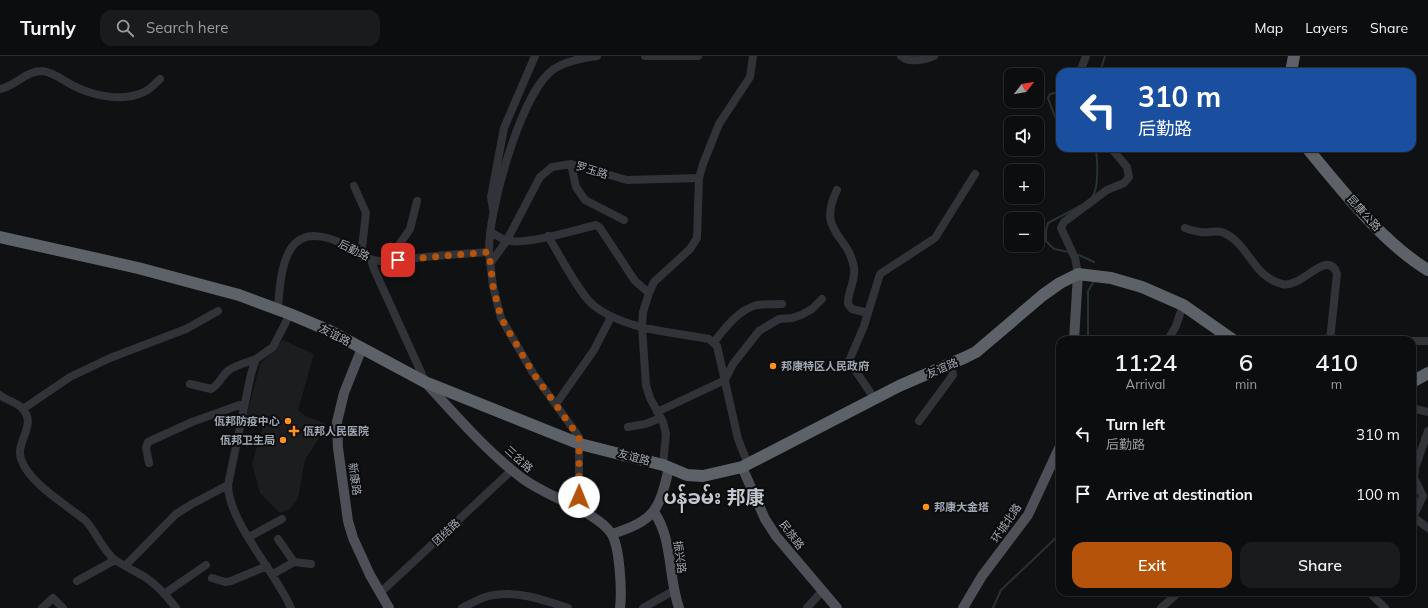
<!DOCTYPE html>
<meta charset="utf-8">
<style>
:root{--surface:#0c0d0e;--page:#1a1b1c;--text:#f1f3f6;--muted:#9a9c9e;--line:#2c2d2e;--accent:#b45309}
body{margin:0;font-family:Mulish,"Noto Sans SC","Noto Sans Myanmar",sans-serif;background:var(--page);color:var(--text);height:100vh;display:flex;flex-direction:column;font-size:15px;white-space:nowrap}
*{box-sizing:border-box;margin:0}
p{font-size:13px;color:var(--muted)}
.icon{flex:none;width:22px;height:22px;fill:none;stroke:currentColor;stroke-width:2;stroke-linecap:round;stroke-linejoin:round}
.map{position:relative;flex:1;overflow:hidden}
.sheet{position:absolute;left:1056px;top:280px;width:360px;height:260px;display:flex;flex-direction:column;background:var(--surface);border-radius:12px;box-shadow:0 1px 3px #0004,0 0 0 1px var(--line)}
.sheet>*{flex:none}
.banner{position:absolute;left:1056px;top:12px;width:360px;height:84px;border-radius:12px;box-shadow:0 1px 3px #0004,0 0 0 1px var(--line);background:#1a4fa0;color:#fff;overflow:hidden}
.needle{width:26px;rotate:59deg}
.controls{position:absolute;left:1004px;top:12px;display:grid;gap:8px}
.controls a{display:grid;place-items:center;width:40px;height:40px;border-radius:8px;background:var(--surface);box-shadow:0 1px 3px #0004,0 0 0 1px var(--line);font-size:20px}
.pin{position:absolute;display:grid;place-items:center;width:34px;height:34px;color:#fff;margin:-17px;border-radius:8px;box-shadow:0 2px 6px #0006}
.me{position:absolute;width:44px;margin:-22px;rotate:1deg;stroke-linejoin:round;filter:drop-shadow(0 0 3px #0008)}
.turn{display:flex;align-items:center;gap:14px;height:84px;padding:0 16px;font-size:18px}
.turn .icon{width:52px;height:52px;stroke-width:2.5}
.turn b{display:block;font-size:28px;line-height:34px}
.eta{display:flex;justify-content:space-evenly;align-items:center;height:68px;text-align:center}
.eta b{font-size:24px;font-weight:600;line-height:28px}
.action{display:flex;gap:8px;margin-top:auto;padding:8px 16px}
.action a{flex:1;height:46px;border-radius:12px;background:var(--accent);color:#fff;font-size:16px;font-weight:600;line-height:46px;text-align:center}
.action a+a{background:var(--page);color:var(--text)}
ul{padding:0;list-style:none}
li{display:flex;align-items:center;gap:12px;height:60px;padding:0 16px}
li div{flex:1}
li b{display:block;font-size:15px}
li em{font-style:normal}
header{display:flex;align-items:center;gap:24px;box-sizing:border-box;height:56px;padding:0 20px;background:var(--surface);border-bottom:1px solid var(--line)}
header strong{font-size:19px}
nav{display:flex;gap:22px;margin-inline-start:auto;font-size:14px}
.search{width:280px;height:36px;background:var(--page);display:flex;align-items:center;gap:10px;box-sizing:border-box;padding:0 14px;border-radius:12px;color:var(--muted);font-size:15px}
.map>svg:first-child{display:block}
</style>
<header>
<strong>Turnly</strong>
<div class="search"><svg class="icon" aria-label="search" viewBox="0 0 24 24"><circle cx="10" cy="10" r="6"/><path d="M15 15l6 6"/></svg>Search here</div>
<nav><a>Map</a><a>Layers</a><a>Share</a></nav>
</header>
<div class="map">
<svg width="1428" height="552" viewBox="0 0 1428 552">
<rect width="100%" height="100%" fill="#101112"/>
<path fill="#1c1d1f" d="M283 284 314 298 298 354 305 360 326 368V382H319L305 404 298 442 290 453 280 457 260 437 252 408 264 367 246 362 260 308Z"/>
<g fill="none" stroke-linecap="round" stroke-linejoin="round">
<path stroke="#263237" stroke-width="2" d="M1100 16 1105 0
M1060 36 1050 38 1048 42 1060 74
M1092 141C1099 133 1098 102 1095 92
M1069 196 1054 193 1046 185V174L1048 167 1080 150
M1079 199 1094 206
M1088 284V235L1094 225
M993 552 1001 534 1060 478"/>
<path stroke="#313338" stroke-width="8" d="M645 0H698
M901 0C910 7 924 4 934 0
M1080 16 1086 0
M0 33C15 30 26 15 42 15 53 16 63 24 72 29 93 40 124 47 146 35 151 32 156 27 160 23
M571 108 576 131 585 144 624 164
M354 130 366 157 361 200
M837 134C816 177 849 178 854 212 856 225 847 237 848 248L852 253 868 257
M493 153 491 141 504 72 535 0
M1185 172C1193 175 1201 177 1209 176 1214 176 1219 174 1224 177 1249 188 1253 221 1282 228 1302 233 1328 191 1337 218L1330 284
M490 176C496 179 503 184 510 185 531 188 575 174 596 169L600 172 635 225 649 237
M548 180C559 198 579 237 593 249 624 274 672 276 709 283L717 290 738 383 748 408
M489 196C488 156 519 45 549 17 560 6 582 2 597 0
M371 204 374 213 425 325
M388 205 410 173 417 145
M490 208 507 184 540 121 552 111 571 108 627 124 699 122
M1078 218 1075 202 1061 172 1064 166 1107 134 1124 127 1129 121 1127 111 1111 92
M278 252C281 205 288 159 347 190 359 196 366 204 380 205 392 206 404 203 416 202 441 199 465 198 489 196L493 230 501 262 533 317 579 381V454
M290 258 273 291 256 303 251 318 228 429C228 465 276 517 291 552
M1168 284 1176 270 1183 249
M1412 285H1428
M714 286C725 272 738 254 757 249 765 248 774 248 782 248
M190 328 211 333C220 328 221 320 229 314 236 309 248 306 256 303
M0 339C6 344 15 346 21 351 39 368 15 385 21 403 29 427 65 448 85 464 96 475 102 494 115 504 124 510 135 515 145 521 157 529 167 540 176 552
M874 342 849 305 864 270 880 218 935 182 975 118
M556 348 594 294 611 261
M1412 352 1428 356
M23 353 70 321 110 302 186 273 218 255
M657 356 725 324 733 308 759 275 779 263 792 262 801 259 812 253 822 243
M919 365 953 319 951 308
M628 371 645 368 661 362
M1428 375 1415 412 1414 422 1423 440 1413 461 1428 472
M149 407 146 392 148 386 192 366 245 347
M663 409 666 378 663 366 650 342 646 329 642 271 643 256 649 237 654 226 690 193 697 182 699 122 703 108 719 68 750 21 753 0
M249 481 282 463
M278 483 294 506 311 508
M126 509 176 458 192 448 228 429
M273 518 294 506
M212 522 225 526 231 525 267 510
M77 525 115 504
M1369 536 1385 552
M380 537 512 414
M164 538 206 509
M42 552 53 542 63 552
M462 552C472 547 483 540 494 539 520 535 544 544 568 552
M643 552 673 535
M807 552 823 534
M1161 552 1179 536"/>
<path stroke="#4d5057" stroke-width="10" d="M1074 284 1078 218
M362 292 344 337 337 366 338 392 348 465 353 482 370 519 389 552
M425 326C455 358 487 396 522 422 545 440 596 455 611 477 620 490 622 536 620 552
M742 411 765 463 776 480 837 552
M654 456C673 483 668 521 679 552
M612 478C655 464 659 455 669 412
M963 552 982 520 1028 459 1060 390"/>
<path stroke="#5d6269" stroke-width="12" d="M1291 16 1294 0
M1307 92C1341 133 1383 187 1428 214
M0 181 138 212 239 239 290 258 330 275 425 326 580 388 663 409 687 419 703 420 742 411 899 330 966 301 976 296 1043 239 1060 227 1078 218 1111 222 1142 231 1183 249 1233 284
M1412 326 1428 317"/>
</g>
<g fill="none" stroke-linecap="round" stroke-linejoin="round">
<path stroke="#b45309" stroke-width="7" stroke-dasharray="0 12.6" d="M398 204 489 196 493 230 501 262 533 317 579 381V441"/>
</g>
<g fill="#ff921c" stroke="#0c0c0d" stroke-width="1.5">
<circle cx="773" cy="310" r="4"/>
<circle cx="288" cy="365" r="4"/>
<path d="M292 369h4v4h4v4h-4v4h-4v-4h-4v-4h4z"/>
<circle cx="283" cy="384" r="4"/>
<circle cx="926" cy="451" r="4"/>
</g>
<g text-anchor="middle" dominant-baseline="central" stroke-width="4" stroke-linejoin="round" paint-order="stroke">
<g font-size="11" fill="#a0a9b5" stroke="#0c0c0d">
<text transform="translate(592 114) rotate(17)">罗玉路</text>
<text transform="translate(1364 157) rotate(48)">昆康公路</text>
<text transform="translate(354 194) rotate(26)">后勤路</text>
<text transform="translate(335 279) rotate(27)">友谊路</text>
<text transform="translate(942 312) rotate(-23)">友谊路</text>
<text transform="translate(634 401) rotate(15)">友谊路</text>
<text transform="translate(519 403) rotate(42)">三岔路</text>
<text transform="translate(355 423) rotate(82)">新康路</text>
<text transform="translate(1006 467) rotate(-56)">环城北路</text>
<text transform="translate(446 476) rotate(-43)">团结路</text>
<text transform="translate(792 479) rotate(53)">民族路</text>
<text transform="translate(680 501) rotate(82)">振兴路</text>
</g>
<g font-size="11" font-weight="bold" fill="#a0a9b5" stroke="#0c0c0d" text-anchor="start">
<text x="781" y="310">邦康特区人民政府</text>
<text x="280" y="365" text-anchor="end">佤邦防疫中心</text>
<text x="303" y="375">佤邦人民医院</text>
<text x="275" y="384" text-anchor="end">佤邦卫生局</text>
<text x="934" y="451">邦康大金塔</text>
</g>
<g font-size="19" font-weight="bold" fill="#c2c8d0" stroke="#0c0c0d">
<text x="714" y="441">ပန်ခမ်း 邦康</text>
</g>
</g>
</svg>
<div class="controls">
<a><svg class="needle" viewBox="-14 -14 28 28"><path d="M0-13l5 13h-10z" fill="#e53935"/><path d="M0 13l5-13h-10z" fill="#9a9c9e"/></svg></a>
<a><svg class="icon" aria-label="sound" viewBox="0 0 24 24"><path d="M4 9h4l5-4v14l-5-4H4zM17 9q2 3 0 6"/></svg></a>
<a>+</a>
<a>−</a>
</div>
<div class="pin" style="left:398px;top:204px;background:#d93025"><svg class="icon" aria-label="arrive" viewBox="0 0 24 24"><path d="M6 21V4h12l-3 4 3 4H6"/></svg></div>
<svg class="me" style="left:579px;top:441px" viewBox="-20 -20 40 40"><circle r="19" fill="#fff"/><path d="M0-13L10 11 0 6-10 11z" fill="#b45309"/></svg>
<div class="banner">
<div class="turn"><svg class="icon" aria-label="left" viewBox="0 0 24 24"><path d="M17 20v-9H6M10 6l-5 5 5 5"/></svg><div><b>310 m</b>后勤路</div></div>
</div>
<section class="sheet">
<div class="eta">
<div><b>11:24</b><p>Arrival</p></div>
<div><b>6</b><p>min</p></div>
<div><b>410</b><p>m</p></div>
</div>
<ul>
<li><svg class="icon" aria-label="left" viewBox="0 0 24 24"><path d="M17 20v-9H6M10 6l-5 5 5 5"/></svg><div><b>Turn left</b><p>后勤路</p></div><em>310 m</em></li>
<li><svg class="icon" aria-label="arrive" viewBox="0 0 24 24"><path d="M6 21V4h12l-3 4 3 4H6"/></svg><div><b>Arrive at destination</b></div><em>100 m</em></li>
</ul>
<div class="action"><a>Exit</a><a>Share</a></div>
</section>
</div>
